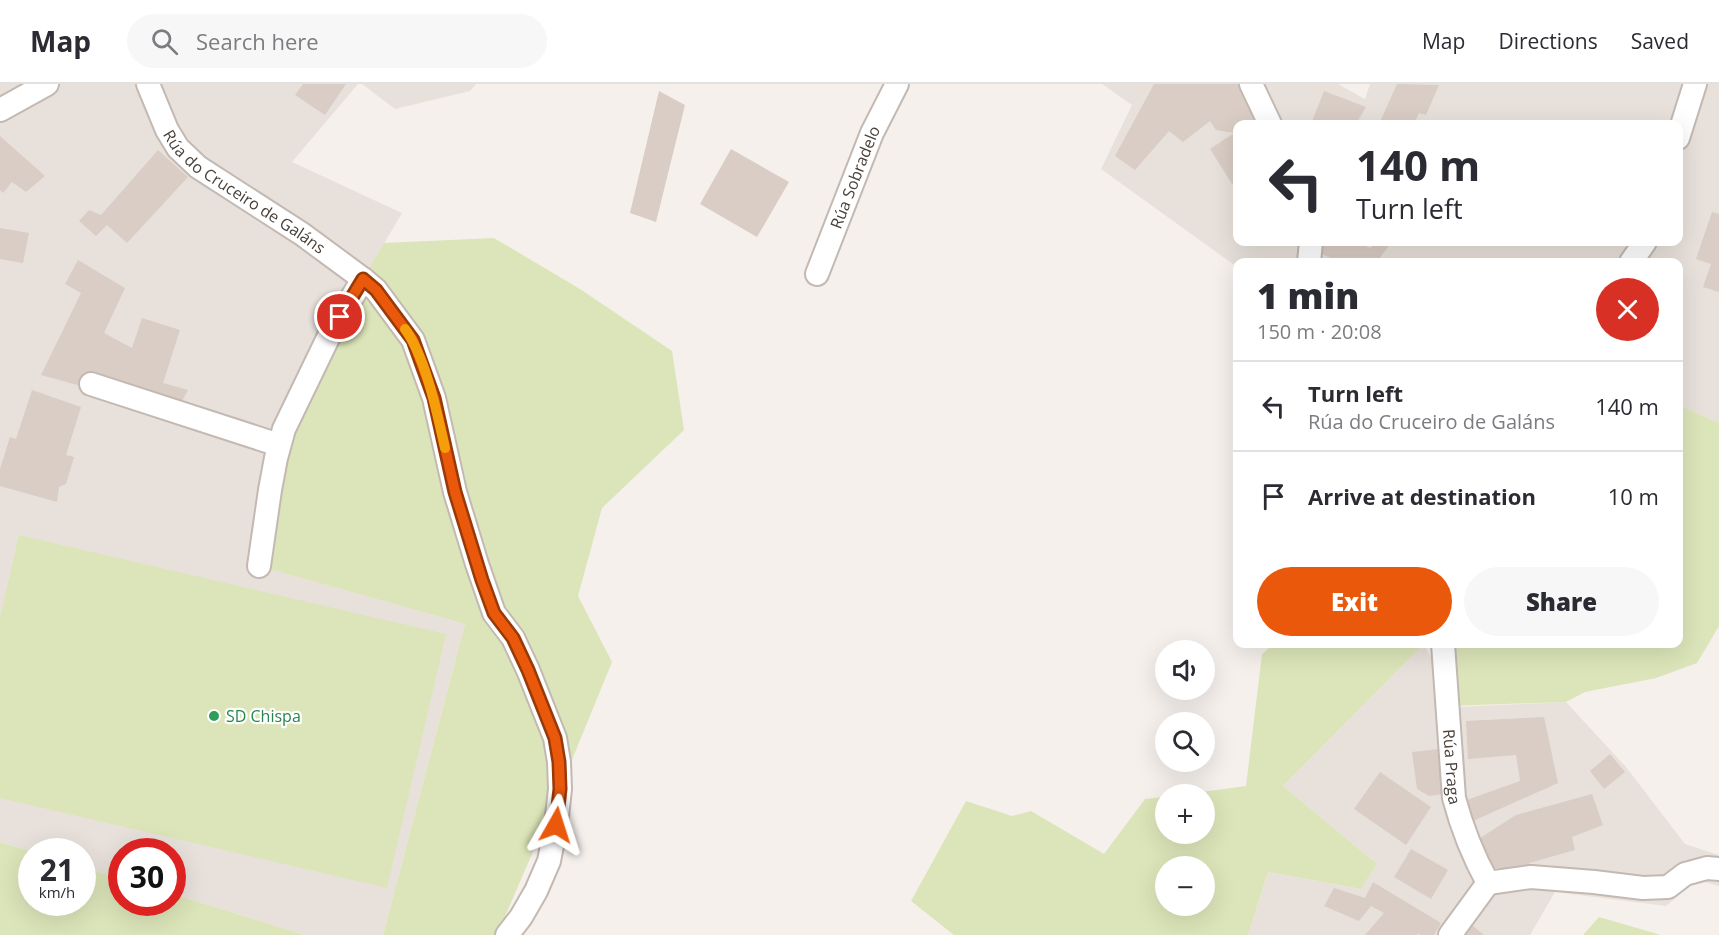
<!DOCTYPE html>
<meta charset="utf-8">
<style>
:root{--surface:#fff;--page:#f7f7f7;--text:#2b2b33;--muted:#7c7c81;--line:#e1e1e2;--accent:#ea580c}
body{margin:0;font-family:"Open Sans",sans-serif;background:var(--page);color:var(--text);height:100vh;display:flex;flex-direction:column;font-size:22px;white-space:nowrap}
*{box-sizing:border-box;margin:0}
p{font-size:20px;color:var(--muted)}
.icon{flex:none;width:33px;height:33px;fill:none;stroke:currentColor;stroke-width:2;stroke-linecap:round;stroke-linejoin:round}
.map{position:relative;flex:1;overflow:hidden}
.drawer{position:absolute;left:1233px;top:174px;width:450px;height:390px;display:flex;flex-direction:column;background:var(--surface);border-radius:12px;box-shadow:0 6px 24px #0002}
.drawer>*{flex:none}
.banner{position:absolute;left:1233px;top:36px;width:450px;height:126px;border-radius:12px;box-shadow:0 6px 24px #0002;background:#fff;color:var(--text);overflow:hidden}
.fabs{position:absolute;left:1155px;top:556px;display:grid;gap:12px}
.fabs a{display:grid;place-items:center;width:60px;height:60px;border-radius:50%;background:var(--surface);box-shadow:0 6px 24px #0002;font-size:30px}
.speed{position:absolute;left:18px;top:754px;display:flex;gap:12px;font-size:30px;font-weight:700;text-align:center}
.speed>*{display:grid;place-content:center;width:78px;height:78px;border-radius:50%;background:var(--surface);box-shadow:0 6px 24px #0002;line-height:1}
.speed small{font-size:15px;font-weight:400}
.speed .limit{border:9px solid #d22;background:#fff;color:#111}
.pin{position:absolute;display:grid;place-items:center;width:51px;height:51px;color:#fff;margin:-26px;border:3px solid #fff;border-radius:50%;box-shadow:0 2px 6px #0007}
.me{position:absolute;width:66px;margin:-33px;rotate:6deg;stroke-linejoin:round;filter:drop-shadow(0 0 4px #0008)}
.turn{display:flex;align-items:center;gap:21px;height:126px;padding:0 24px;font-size:27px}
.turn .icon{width:78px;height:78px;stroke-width:2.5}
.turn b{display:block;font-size:42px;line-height:51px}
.round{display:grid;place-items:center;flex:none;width:63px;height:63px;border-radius:32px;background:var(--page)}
.headline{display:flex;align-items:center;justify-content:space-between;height:102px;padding:0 24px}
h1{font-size:36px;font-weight:800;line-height:45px}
.button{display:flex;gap:12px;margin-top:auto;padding:12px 24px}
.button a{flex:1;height:69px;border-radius:36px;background:var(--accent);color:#fff;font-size:24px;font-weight:800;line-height:69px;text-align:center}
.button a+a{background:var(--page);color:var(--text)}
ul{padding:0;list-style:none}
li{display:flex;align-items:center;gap:18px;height:90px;padding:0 24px;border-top:2px solid var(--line)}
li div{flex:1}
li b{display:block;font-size:22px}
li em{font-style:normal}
header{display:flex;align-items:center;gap:36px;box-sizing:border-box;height:84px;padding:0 30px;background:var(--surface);border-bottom:2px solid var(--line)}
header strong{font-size:28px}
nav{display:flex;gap:33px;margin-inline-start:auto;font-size:21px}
.search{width:420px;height:54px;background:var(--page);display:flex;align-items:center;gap:15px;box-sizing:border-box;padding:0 21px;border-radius:33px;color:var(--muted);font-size:22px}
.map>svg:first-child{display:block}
</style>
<header>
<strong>Map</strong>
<div class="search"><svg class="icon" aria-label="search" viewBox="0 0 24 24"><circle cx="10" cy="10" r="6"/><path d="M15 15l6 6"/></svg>Search here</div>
<nav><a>Map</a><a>Directions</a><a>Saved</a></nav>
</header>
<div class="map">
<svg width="1719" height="851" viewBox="0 0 1719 851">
<rect width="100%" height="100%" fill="#f5f0ec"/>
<path fill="#e8e1db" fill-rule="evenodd" d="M0 0H358L292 78 402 129 363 195 260 482 465 540 383 851H305L173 810 172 768H122L121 795 83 783 82 768H33L0 758Z
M362 0H476L470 7 395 25Z
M1102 0H1338L1365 15 1370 0H1719V339L1679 321 1678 178H1238L1237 183 1101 85 1132 21ZM1238 40H1678V158H1238Z
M1424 560 1457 623 1566 618 1626 683 1685 760 1719 771V802L1697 796 1666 822 1555 808 1530 851H1248L1268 788 1361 805 1377 780 1283 702Z"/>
<path fill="#dce5b9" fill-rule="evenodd" d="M494 154 580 205 672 267 684 346 602 424 578 512 612 578 560 705 497 851H383L465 540 259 482 270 406 329 252 384 159Z
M1679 321 1719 339V542L1697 579 1656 594 1585 608 1566 618 1449 622 1445 560H1678Z
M19 451 446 550 387 804 0 714V533Z
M1274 560H1424L1283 702 1377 780 1361 805 1268 788 1248 851H954L911 817 966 717 1012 732 1031 727 1104 770 1145 715 1165 713 1166 750H1204V711H1179L1246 702 1262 570ZM1166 783H1204V822H1166Z
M0 758 33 768H32V819H82L83 783 121 795 122 819H172L173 810 305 851H0Z
M1599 833 1661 851H1583Z"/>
<path fill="#d9cdc5" d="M303 0H346L325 31 295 11Z
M1154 0H1239L1258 38 1252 40H1238V97L1232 100 1210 65 1234 49 1216 46 1210 37 1183 58 1169 47 1135 86 1115 72Z
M1397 0 1439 1 1426 31 1419 29 1414 40H1379Z
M659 7 685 21 656 138 630 129Z
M1324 7 1366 23 1356 40H1311Z
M0 52 45 92 26 108 12 98 3 109 0 106Z
M731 65 789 98 757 153 700 120Z
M158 66 188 93 127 159 107 141 96 152 79 137 89 126 101 131Z
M1712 128 1719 130V208L1703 203 1711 180 1696 175Z
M0 144 29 149 23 179 0 175Z
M1317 158H1360V159L1370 164 1376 158H1383L1390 160 1377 178H1340L1315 167Z
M78 176 125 204 104 249 132 264 142 234 180 246 163 299 188 306 180 321 81 302 41 291 81 209 65 200Z
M32 306 81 323 66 371 74 373 66 400 59 403 57 418 0 402V385L10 353 16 355Z
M1544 633 1558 699 1473 737 1464 717 1520 697 1516 671 1468 675 1466 637Z
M1439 665 1444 710 1429 712 1417 705 1412 668Z
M1610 670 1625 688 1604 705 1590 687Z
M1380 688 1431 723 1406 761 1354 725Z
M1592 710 1603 741 1572 753 1575 766 1529 779 1533 784H1492L1474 758 1516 731Z
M1411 765 1448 786 1431 815 1394 793Z
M1373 798 1441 839 1434 851H1420L1418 849 1417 851H1365L1384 829 1371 822 1359 837 1324 822 1334 804 1365 814Z
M1472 841 1484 851H1463Z"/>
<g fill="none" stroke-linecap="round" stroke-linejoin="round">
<defs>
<g id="minor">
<path id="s1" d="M148 0 167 46 178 64 198 83 302 150 363 195 376 206 413 256 434 314 455 408 477 480 494 529 513 554 528 586 555 654 559 678 560 705 556 741 549 777 536 807 521 833 507 851"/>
<path d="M1251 0 1270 40"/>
<path d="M0 26 47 0"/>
<path d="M1678 54 1695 0"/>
<path d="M1309 178 1311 158"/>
<path d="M1631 178 1645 158"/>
<path id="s2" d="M817 190 872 49 897 0"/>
<path d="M91 300 279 361"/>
<path d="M259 482 270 406 276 374 284 345 329 252 363 195"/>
<path id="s3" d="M1443 560 1454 714C1462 744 1473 772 1488 799L1450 851"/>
<path d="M1488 799 1531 793 1594 798 1643 804 1668 803 1685 790 1707 784 1719 785"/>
</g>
</defs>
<use href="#minor" stroke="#c3b9b2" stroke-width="26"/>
<use href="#minor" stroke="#fff" stroke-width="22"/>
</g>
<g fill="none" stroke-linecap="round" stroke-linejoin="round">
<defs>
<path id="route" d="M340 233 363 195 376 206 413 256 434 314 455 408 482 496 494 529 513 554 528 586 555 654 559 678 560 705 556 741"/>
</defs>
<use href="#route" stroke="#983908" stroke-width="15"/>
<use href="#route" stroke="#ea580c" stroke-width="10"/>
<path stroke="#f59e0b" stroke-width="10" d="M405 245C426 274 437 329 445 364"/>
</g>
<circle fill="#2e9e5b" stroke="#fff" stroke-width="2" cx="214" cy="632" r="6"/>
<g text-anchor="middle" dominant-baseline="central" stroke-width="4.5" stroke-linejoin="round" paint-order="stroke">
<g font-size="16" fill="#49403a" stroke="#fff">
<text stroke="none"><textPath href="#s2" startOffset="104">Rúa Sobradelo</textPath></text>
<text stroke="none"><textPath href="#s1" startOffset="150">Rúa do Cruceiro de Galáns</textPath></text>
<text stroke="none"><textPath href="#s3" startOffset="123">Rúa Praga</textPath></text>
</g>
<g font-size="16" fill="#27864d" stroke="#fff" text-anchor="start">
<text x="226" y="632">SD Chispa</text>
</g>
</g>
</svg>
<div class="fabs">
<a><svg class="icon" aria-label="sound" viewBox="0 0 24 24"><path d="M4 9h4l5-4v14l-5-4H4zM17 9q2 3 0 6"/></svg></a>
<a><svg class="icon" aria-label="search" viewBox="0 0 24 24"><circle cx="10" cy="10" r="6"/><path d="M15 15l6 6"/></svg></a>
<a>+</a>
<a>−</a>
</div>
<div class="speed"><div>21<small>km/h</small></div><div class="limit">30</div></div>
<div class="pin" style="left:340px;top:233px;background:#d93025"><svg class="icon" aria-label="arrive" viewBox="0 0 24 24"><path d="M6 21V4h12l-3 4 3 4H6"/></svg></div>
<svg class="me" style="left:556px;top:741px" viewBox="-20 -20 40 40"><path d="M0-17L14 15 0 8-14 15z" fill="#ea580c" stroke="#fff" stroke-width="4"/></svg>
<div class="banner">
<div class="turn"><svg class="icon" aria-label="left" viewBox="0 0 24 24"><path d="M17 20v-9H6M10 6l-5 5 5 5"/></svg><div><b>140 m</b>Turn left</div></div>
</div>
<section class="drawer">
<div class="headline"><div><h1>1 min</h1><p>150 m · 20:08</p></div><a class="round" style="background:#d93025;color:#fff"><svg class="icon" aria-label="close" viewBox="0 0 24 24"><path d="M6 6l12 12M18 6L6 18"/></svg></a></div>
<ul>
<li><svg class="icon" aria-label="left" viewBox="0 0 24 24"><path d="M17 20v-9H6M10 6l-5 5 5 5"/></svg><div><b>Turn left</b><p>Rúa do Cruceiro de Galáns</p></div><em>140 m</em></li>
<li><svg class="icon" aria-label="arrive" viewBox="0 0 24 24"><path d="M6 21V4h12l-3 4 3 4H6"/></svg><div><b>Arrive at destination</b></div><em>10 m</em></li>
</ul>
<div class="button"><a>Exit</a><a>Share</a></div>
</section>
</div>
